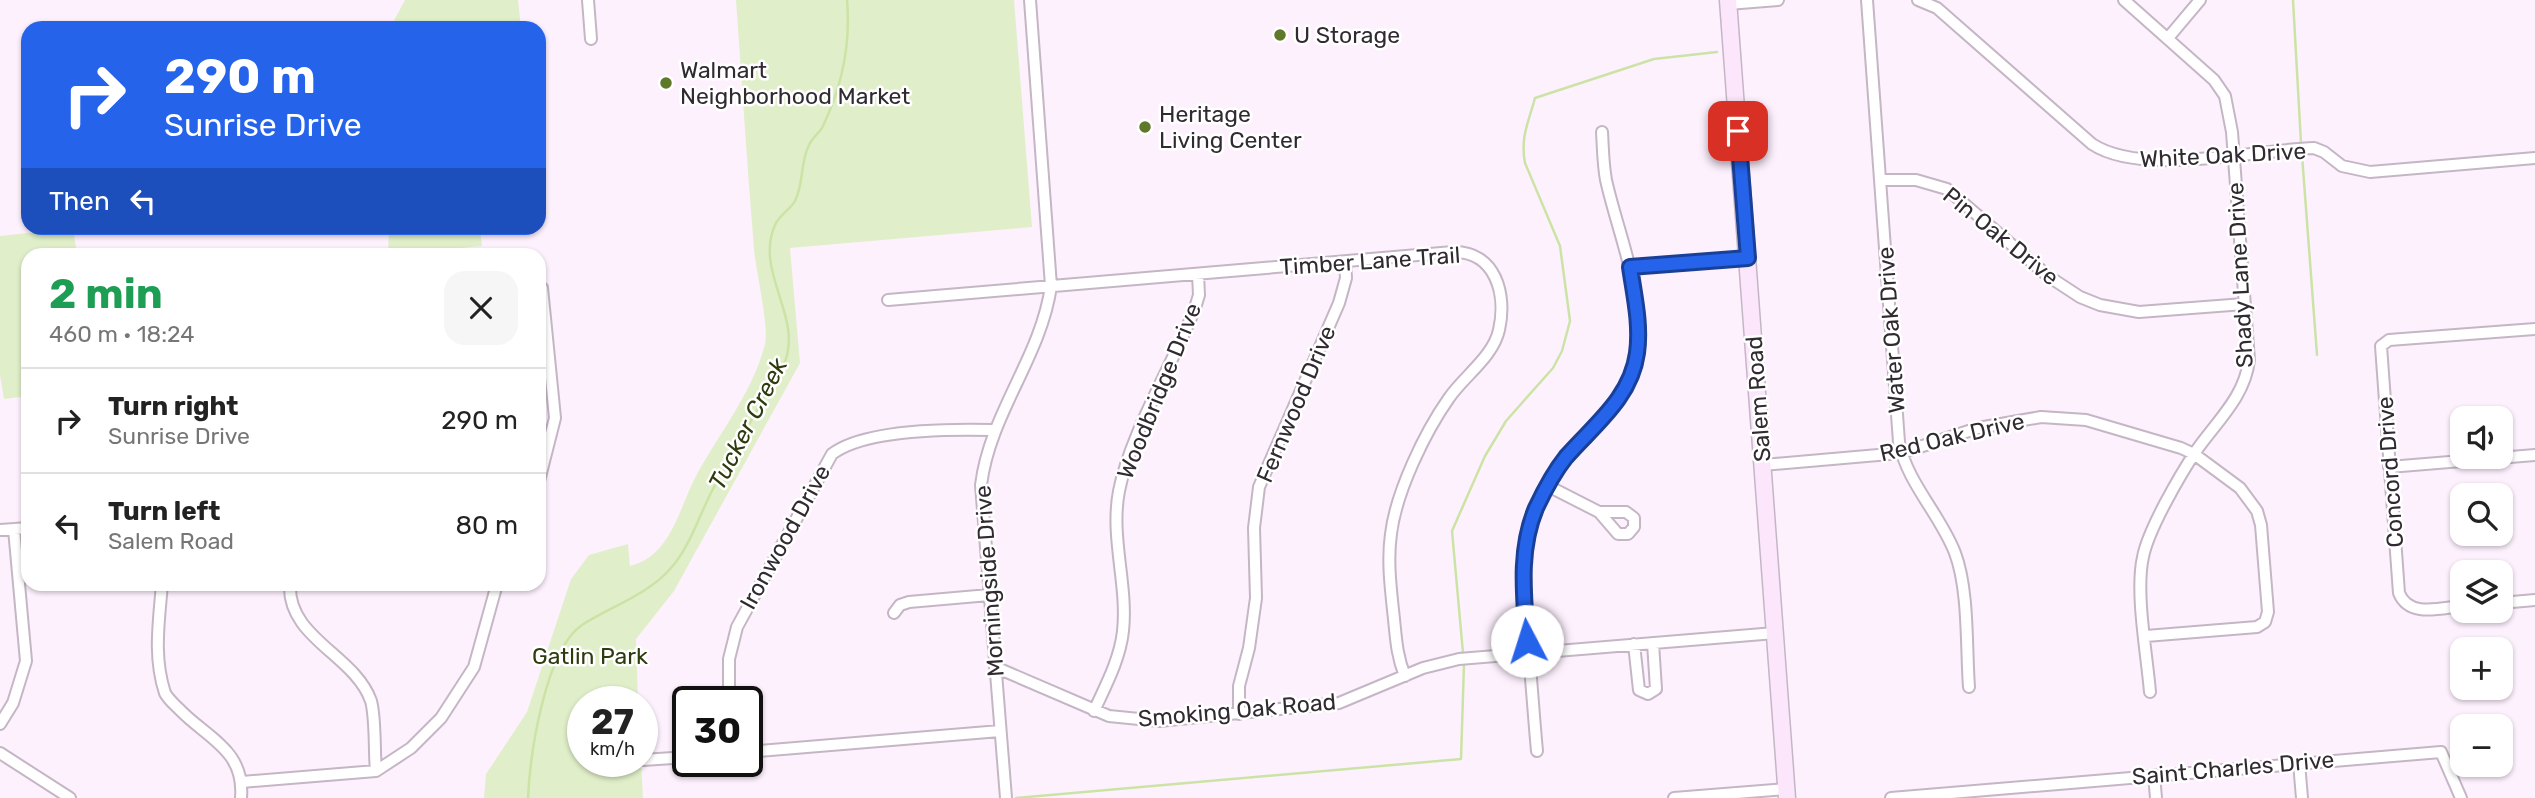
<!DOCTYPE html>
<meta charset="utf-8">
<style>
:root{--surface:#fff;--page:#f6f6f6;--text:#222;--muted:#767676;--line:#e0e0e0}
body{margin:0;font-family:Rubik,sans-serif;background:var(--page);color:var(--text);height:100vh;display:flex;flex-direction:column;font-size:26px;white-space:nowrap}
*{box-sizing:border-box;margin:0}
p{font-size:23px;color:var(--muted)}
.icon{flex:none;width:38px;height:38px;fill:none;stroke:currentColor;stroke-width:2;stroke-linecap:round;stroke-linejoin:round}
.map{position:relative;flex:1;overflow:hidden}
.sheet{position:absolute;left:21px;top:248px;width:525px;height:343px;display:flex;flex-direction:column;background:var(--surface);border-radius:21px;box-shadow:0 2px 5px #0004}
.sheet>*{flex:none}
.guide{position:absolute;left:21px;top:21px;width:525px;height:214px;border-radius:21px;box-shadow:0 2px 5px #0004;background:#2563eb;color:#fff;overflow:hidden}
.tools{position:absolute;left:2450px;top:406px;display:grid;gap:14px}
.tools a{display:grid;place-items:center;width:63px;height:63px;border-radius:14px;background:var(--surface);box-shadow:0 2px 5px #0004;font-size:35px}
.speed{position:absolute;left:567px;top:686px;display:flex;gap:14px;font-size:35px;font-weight:700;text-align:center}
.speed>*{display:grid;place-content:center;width:91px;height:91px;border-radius:50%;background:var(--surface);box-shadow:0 2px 5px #0004;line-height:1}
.speed small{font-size:18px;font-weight:400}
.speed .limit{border:4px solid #111;border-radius:10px;background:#fff;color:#111}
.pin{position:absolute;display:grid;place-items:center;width:60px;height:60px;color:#fff;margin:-30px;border-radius:14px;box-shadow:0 4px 10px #0006}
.me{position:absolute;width:77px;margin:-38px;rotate:355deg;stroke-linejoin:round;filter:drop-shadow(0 0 5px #0008)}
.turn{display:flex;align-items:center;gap:24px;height:147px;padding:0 28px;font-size:32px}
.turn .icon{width:91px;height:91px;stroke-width:2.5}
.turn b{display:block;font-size:49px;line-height:60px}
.then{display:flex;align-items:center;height:66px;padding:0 28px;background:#0003;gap:14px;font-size:26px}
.round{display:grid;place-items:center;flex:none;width:74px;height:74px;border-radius:21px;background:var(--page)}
.headline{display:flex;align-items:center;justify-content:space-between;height:119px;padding:0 28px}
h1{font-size:42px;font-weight:700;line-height:52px;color:#1e9e55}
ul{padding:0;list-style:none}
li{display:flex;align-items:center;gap:21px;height:105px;padding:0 28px;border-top:2px solid var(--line)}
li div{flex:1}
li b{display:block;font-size:26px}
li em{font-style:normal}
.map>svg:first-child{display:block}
</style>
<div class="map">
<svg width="2535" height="798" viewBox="0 0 2535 798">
<rect width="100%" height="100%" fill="#fef1fe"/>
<path fill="#e0efc9" d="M405 0H518L521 28H390Z
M736 0H1014L1032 227 790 248 800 363 674 591 636 639 638 702H583V761H641L643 798H484L486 774 527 712 571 579 589 555 628 544 630 566C670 556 678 512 694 480 717 436 753 393 765 344 769 325 756 272 754 249 747 166 742 83 736 0Z
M73 228 77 255 28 256V396L4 399 0 375V236Z
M389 228H480L482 246 388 255Z"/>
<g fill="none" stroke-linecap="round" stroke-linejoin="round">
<path stroke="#cce3a6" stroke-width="2.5" d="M2293 0 2301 143
M2302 155 2317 355
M1463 653 1452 531 1485 456 1506 421 1553 368 1562 351 1570 321 1560 246 1525 163C1520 137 1529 121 1535 98L1654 59 1717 52
M528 798C530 755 545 650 582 625 610 607 649 594 671 568 691 545 699 515 713 489 731 458 747 427 765 396 771 385 779 375 784 364 804 317 754 273 775 225 779 215 790 210 795 201 804 183 800 163 809 145 812 138 818 134 822 128 842 87 851 46 847 0
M1016 798 1461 759 1464 664"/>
<defs>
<path id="street" d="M588 0 591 39
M1867 0 1899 442C1907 483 1940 514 1955 553 1969 590 1966 647 1969 687
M1918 0 1937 8 2092 144C2142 177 2253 150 2314 148L2324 152 2342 166 2370 172 2535 158
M2124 0 2214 80 2225 96 2232 132 2249 360C2245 397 2216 422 2196 451 2180 475 2148 530 2143 557 2135 592 2147 655 2150 692
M1728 4 1778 0
M2168 38 2200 0
M1880 180H1916L1947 189 2048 276 2080 297 2100 305 2139 312 2244 304
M1630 267 1748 258
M888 300 1453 252C1496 251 1507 295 1499 330 1493 357 1464 376 1449 398 1425 432 1396 492 1391 534 1387 561 1391 591 1394 619 1396 639 1397 657 1405 676
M1763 465 1901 453 1978 428 2041 417 2086 420 2181 448 2194 454 2240 488 2257 511 2261 525 2268 612 2265 622 2257 627 2146 636
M2389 467 2535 455
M539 481 555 418 542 288
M1548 486 1599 512 1618 534H1628L1634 527V518L1626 512H1599
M0 530 28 528
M162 584C159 621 153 657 165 693 168 699 174 704 179 709 208 739 245 750 241 798
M290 584C287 638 355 655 371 701 376 719 374 752 376 771
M2501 603 2535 600
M2462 606C2440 608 2409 618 2399 593L2381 346 2389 340 2535 329
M894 613 900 605 909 602 989 595
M1634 644 1639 690 1648 694 1656 689 1653 643
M995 667 1109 716 1159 721 1339 703 1423 668 1459 659 1775 633
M729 702V659L737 627 832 454C865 429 951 429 993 430
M1094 711C1106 685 1120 659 1123 631 1128 584 1110 538 1119 491 1130 434 1173 364 1195 308L1199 295 1198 274
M1239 714V686L1249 648 1256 598 1254 528 1259 487 1339 303 1346 278 1345 262
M0 724 13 703 26 661 14 529
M1537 751C1534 719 1532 687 1529 656 1523 586 1516 534 1556 472 1580 433 1626 408 1636 361 1648 301 1619 238 1606 180 1603 164 1603 148 1602 132
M747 752 1000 731
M0 753 70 798
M643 760 688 757
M2299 763 2302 798
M2154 775 2156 798
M242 782 376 771 411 748 441 718 474 667 497 584
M1006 798 981 485C990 413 1041 357 1051 286L1030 0
M1674 798 1786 789
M1891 798 2441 752 2461 798"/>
<path id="secondary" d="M1728 0 1787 798"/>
</defs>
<use href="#street" stroke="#c5b6c5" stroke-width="14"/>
<use href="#secondary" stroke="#c5b6c5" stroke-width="19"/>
<use href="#street" stroke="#fff" stroke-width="10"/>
<use href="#secondary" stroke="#fbe6fc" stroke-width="16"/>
</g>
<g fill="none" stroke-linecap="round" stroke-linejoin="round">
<defs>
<path id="route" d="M1527 641C1524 596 1518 551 1536 508 1544 491 1554 472 1566 457 1594 425 1631 398 1637 353 1641 324 1634 295 1630 267L1748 258 1738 131"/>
</defs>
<use href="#route" stroke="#184099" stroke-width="18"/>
<use href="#route" stroke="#2563eb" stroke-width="12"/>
</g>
<g fill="#5f782a" stroke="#fff" stroke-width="2.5">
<circle cx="1280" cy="35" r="7"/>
<circle cx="666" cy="83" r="7"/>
<circle cx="1145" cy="127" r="7"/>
</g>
<g text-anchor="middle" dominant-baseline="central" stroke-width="5" stroke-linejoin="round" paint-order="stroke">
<g font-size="23" fill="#312b31" stroke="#fff" text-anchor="start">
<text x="1294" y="35">U Storage</text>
<text x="680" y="70">Walmart<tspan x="680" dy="26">Neighborhood Market</tspan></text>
<text x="1159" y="114">Heritage<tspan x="1159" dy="26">Living Center</tspan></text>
</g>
<g font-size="23" fill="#312b31" stroke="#fff">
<text transform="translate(2223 155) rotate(-3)">White Oak Drive</text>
<text transform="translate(2001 236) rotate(39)">Pin Oak Drive</text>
<text transform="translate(1370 261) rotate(-4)">Timber Lane Trail</text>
<text transform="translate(2240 275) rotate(-93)">Shady Lane Drive</text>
<text transform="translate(1891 330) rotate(-94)">Water Oak Drive</text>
<text transform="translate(1159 391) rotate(-68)">Woodbridge Drive</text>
<text transform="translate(1758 399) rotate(-94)">Salem Road</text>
<text transform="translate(1296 404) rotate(-67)">Fernwood Drive</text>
<text transform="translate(1952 437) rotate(-13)">Red Oak Drive</text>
<text transform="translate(2390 472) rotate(-94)">Concord Drive</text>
<text transform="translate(785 537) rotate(-61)">Ironwood Drive</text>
<text transform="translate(989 581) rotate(-94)">Morningside Drive</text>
<text transform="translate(1237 710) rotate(-5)">Smoking Oak Road</text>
<text transform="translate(2233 768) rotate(-5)">Saint Charles Drive</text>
</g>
<g font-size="23" fill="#2e3b0f" stroke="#fff">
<text x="590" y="656">Gatlin Park</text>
</g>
<g font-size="24" font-style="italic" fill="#2d3b0e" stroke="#fff">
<text transform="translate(748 424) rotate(-63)">Tucker Creek</text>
</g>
</g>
</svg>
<div class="tools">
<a><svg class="icon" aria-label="sound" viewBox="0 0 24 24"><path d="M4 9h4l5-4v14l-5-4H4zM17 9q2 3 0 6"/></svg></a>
<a><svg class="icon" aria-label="search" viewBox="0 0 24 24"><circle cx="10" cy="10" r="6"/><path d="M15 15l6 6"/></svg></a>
<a><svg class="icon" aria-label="layers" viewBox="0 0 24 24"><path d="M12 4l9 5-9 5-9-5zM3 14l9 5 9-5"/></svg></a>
<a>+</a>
<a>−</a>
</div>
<div class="speed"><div>27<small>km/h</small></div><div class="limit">30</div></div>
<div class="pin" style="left:1738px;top:131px;background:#d93025"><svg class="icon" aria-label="arrive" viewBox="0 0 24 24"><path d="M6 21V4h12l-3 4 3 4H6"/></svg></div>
<svg class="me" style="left:1527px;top:641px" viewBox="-20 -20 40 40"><circle r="19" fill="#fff"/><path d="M0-13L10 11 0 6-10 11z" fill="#2563eb"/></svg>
<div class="guide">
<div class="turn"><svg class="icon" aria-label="right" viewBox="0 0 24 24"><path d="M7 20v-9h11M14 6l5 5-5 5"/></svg><div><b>290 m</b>Sunrise Drive</div></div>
<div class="then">Then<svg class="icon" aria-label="left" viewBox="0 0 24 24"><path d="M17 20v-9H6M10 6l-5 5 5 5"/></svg></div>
</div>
<section class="sheet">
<div class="headline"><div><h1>2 min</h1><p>460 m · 18:24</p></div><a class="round"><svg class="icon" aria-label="close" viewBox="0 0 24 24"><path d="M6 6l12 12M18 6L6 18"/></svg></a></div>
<ul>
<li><svg class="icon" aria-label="right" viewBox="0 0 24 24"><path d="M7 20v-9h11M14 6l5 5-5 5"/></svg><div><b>Turn right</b><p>Sunrise Drive</p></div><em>290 m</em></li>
<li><svg class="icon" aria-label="left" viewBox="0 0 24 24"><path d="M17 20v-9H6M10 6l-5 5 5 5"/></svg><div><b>Turn left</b><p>Salem Road</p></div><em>80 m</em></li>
</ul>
</section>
</div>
